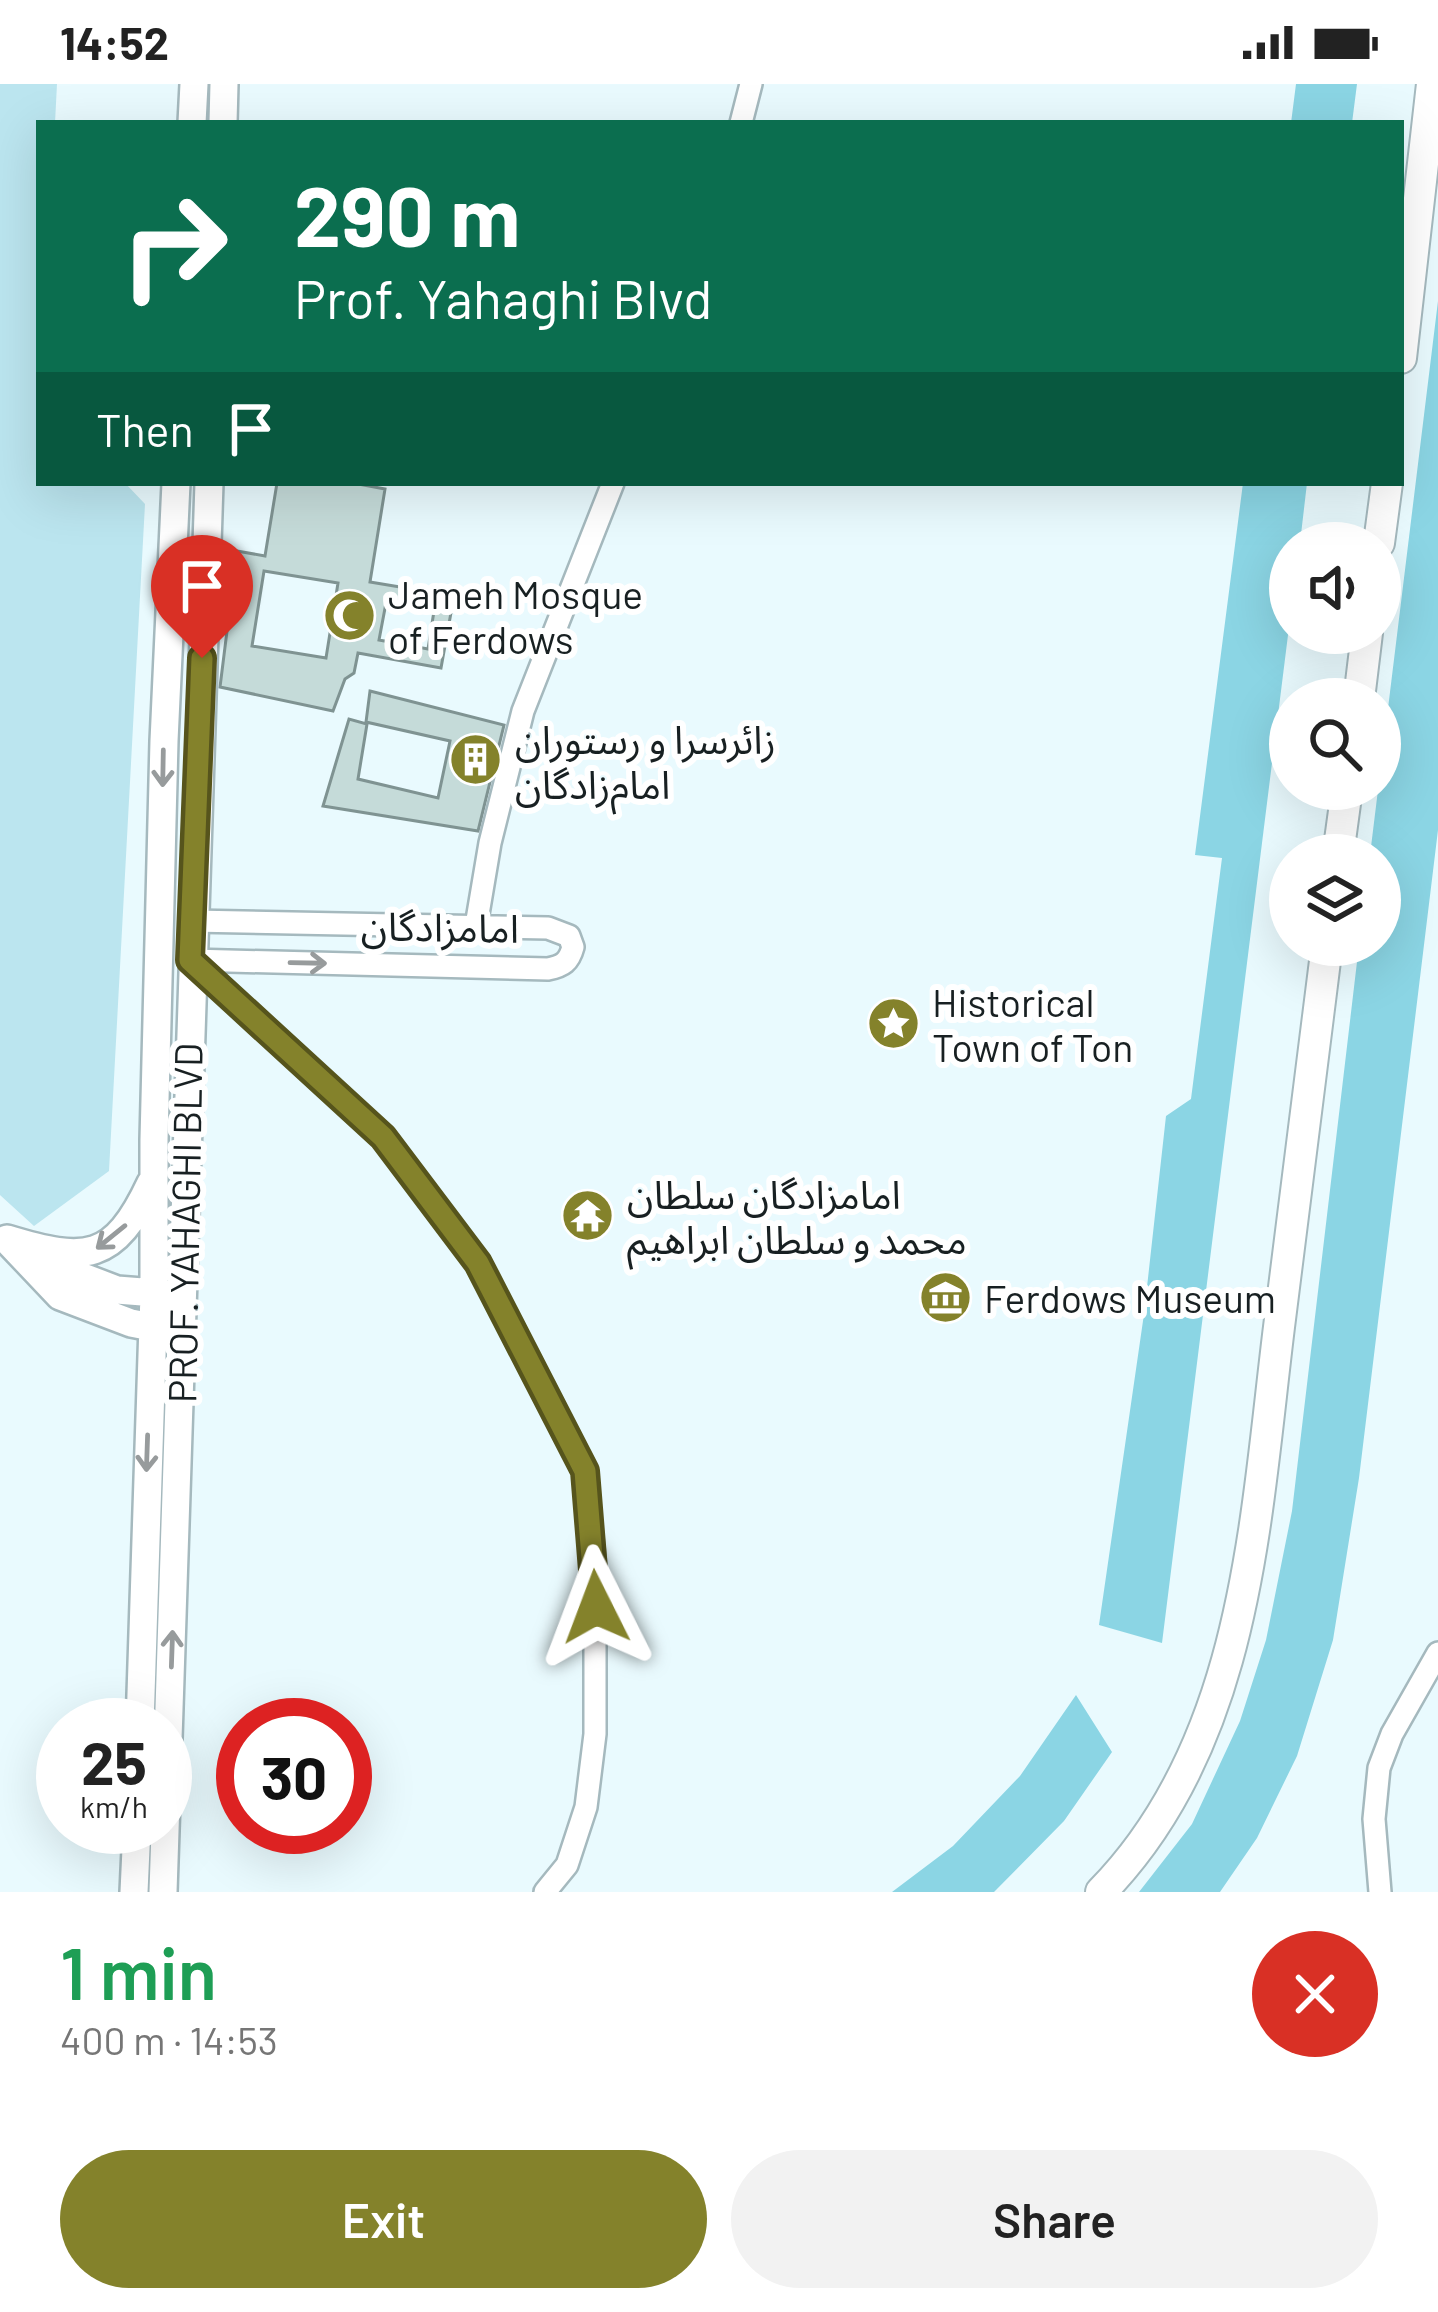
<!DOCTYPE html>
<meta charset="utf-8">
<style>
:root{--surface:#fff;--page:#f2f2f2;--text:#222;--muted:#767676;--accent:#84822b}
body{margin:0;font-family:Barlow,"Noto Sans Arabic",sans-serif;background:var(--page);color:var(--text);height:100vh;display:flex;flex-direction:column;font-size:45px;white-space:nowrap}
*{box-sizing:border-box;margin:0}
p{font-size:39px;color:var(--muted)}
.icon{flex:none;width:66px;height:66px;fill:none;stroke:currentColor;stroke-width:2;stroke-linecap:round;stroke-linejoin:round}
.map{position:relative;height:1808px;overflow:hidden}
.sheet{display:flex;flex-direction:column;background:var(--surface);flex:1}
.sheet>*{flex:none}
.guide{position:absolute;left:36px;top:36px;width:1368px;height:366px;border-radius:0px;box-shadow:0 12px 48px #0002;background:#0b6e4f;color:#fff;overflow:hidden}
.controls{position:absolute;left:1269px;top:438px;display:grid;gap:24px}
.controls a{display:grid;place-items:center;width:132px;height:132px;border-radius:50%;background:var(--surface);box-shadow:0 12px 48px #0002;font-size:60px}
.speed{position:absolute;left:36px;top:1614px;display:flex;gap:24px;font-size:60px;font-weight:700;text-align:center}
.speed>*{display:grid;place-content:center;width:156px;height:156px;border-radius:50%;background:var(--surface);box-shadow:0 12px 48px #0002;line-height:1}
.speed small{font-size:30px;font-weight:400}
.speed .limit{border:18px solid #d22;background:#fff;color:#111}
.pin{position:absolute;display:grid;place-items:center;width:102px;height:102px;color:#fff;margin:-123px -51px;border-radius:50% 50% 50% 0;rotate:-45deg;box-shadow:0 0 12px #0007}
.pin .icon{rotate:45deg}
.me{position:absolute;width:132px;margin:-66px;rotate:357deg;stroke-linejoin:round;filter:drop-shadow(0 0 9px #0008)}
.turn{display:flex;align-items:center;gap:42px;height:252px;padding:0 60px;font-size:54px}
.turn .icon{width:156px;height:156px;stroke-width:2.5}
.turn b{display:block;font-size:84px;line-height:102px}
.then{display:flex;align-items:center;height:114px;padding:0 60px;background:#0003;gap:24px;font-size:45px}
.round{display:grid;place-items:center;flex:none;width:126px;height:126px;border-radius:63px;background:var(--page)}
.overview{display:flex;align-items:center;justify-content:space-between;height:204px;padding:0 60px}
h1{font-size:72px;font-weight:600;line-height:90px;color:#1e9e55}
.cta{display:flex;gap:24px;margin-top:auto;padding:24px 60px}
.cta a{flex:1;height:138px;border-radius:72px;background:var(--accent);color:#fff;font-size:48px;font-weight:600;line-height:138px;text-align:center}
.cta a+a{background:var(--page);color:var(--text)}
.status{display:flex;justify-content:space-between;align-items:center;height:84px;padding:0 60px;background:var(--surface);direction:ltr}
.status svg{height:33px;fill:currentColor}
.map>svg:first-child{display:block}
</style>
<div class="status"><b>14:52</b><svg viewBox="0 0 49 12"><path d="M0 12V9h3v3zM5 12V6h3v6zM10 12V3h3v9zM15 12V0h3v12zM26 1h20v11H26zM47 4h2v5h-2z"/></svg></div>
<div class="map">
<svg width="1438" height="1808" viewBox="0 0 1438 1808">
<rect width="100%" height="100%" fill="#e9fafe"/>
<path fill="#bbe5ef" d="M0 0H57L55 39H39V399H125L145 420 109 1087 34 1142 0 1111Z"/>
<path fill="#8bd5e4" d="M1296 0H1357L1352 39H1291Z
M1438 217V746L1359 1394 1333 1556 1297 1672 1257 1754 1220 1808H1139L1192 1740 1240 1637 1266 1556 1292 1427 1359 861H1380V771H1370Z
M1243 399H1307L1300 459H1290V535L1162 1559 1099 1541 1144 1230 1166 1032 1191 1015 1222 774 1195 771Z
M1076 1611 1112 1668 1064 1737 994 1808H892L953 1762 1020 1692Z"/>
<path fill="#c5dbd9" stroke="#7f9392" stroke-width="3" fill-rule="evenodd" d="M277 399H353L385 405 370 498 454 512 441 584 358 569 354 589 345 595 333 627 220 603 237 467 265 472ZM264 487 338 499 326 574 252 562ZM386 519 434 527 428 565 379 556Z
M370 607 504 641 478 747 323 722 349 635 367 640 358 695 438 714 450 657 366 638Z"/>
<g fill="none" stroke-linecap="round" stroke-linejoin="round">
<defs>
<path id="minor" d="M741 39 751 0
M476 842 490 759 523 627 613 399
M191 876 383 1053 478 1179 585 1387 595 1483V1650L586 1723 567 1781 545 1808
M191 876 548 885C563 882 569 878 573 863L569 852 548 844 192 837
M1380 1808 1374 1735 1379 1684 1392 1650 1438 1569"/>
<path id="major" d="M192 39 194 0
M223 39 224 0
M7 1155C86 1179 114 1178 151 1099
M7 1156 60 1212 131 1239 167 1246
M38 1176 117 1206 168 1210
M140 1641 154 1210V1056L164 657 176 399
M134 1808 137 1743
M163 1808 209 399"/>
<path id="highway" d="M1401 274 1432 0
M1379 459 1387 399
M1359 615 1367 549
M1338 771 1347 705
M1101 1808C1247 1659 1255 1437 1279 1243 1295 1115 1311 988 1327 861"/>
</defs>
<use href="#minor" stroke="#a5b9be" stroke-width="26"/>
<use href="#major" stroke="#a5b9be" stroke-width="32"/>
<use href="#highway" stroke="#a5b9be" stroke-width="34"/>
<use href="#minor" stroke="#fff" stroke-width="21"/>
<use href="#major" stroke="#fff" stroke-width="27"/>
<use href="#highway" stroke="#fff" stroke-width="30"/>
</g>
<defs><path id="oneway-shaft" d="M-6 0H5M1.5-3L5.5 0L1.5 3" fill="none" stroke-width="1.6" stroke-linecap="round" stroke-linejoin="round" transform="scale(3)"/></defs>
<g stroke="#979b9c">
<use href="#oneway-shaft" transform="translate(163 684) rotate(91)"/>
<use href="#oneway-shaft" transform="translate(308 879) rotate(1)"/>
<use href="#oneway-shaft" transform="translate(111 1153) rotate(141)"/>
<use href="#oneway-shaft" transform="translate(147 1369) rotate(92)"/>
<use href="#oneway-shaft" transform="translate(172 1565) rotate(-88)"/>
</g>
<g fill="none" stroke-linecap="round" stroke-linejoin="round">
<defs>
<path id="route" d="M202 574 190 876 383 1053 478 1179 585 1387 596 1523"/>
</defs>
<use href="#route" stroke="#56541c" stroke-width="30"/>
<use href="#route" stroke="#84822b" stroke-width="21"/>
</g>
<defs>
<symbol id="mosque-disc" viewBox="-11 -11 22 22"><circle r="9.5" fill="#84822b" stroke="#fff"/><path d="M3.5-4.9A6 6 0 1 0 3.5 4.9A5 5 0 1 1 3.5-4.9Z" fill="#fff"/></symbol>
<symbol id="building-disc" viewBox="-11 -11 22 22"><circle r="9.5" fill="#84822b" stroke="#fff"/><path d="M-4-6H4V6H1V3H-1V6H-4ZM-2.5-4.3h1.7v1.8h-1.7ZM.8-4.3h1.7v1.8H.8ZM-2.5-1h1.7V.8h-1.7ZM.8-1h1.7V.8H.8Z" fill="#fff"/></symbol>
<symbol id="sight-disc" viewBox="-11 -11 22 22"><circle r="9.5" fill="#84822b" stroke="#fff"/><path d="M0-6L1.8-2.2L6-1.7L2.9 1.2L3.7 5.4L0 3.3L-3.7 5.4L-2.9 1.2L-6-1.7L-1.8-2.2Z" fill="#fff"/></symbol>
<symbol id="temple-disc" viewBox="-11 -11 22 22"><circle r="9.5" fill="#84822b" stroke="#fff"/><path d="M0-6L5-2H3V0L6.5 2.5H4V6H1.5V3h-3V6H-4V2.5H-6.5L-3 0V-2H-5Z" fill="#fff"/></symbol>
<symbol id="museum-disc" viewBox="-11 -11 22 22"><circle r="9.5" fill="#84822b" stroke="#fff"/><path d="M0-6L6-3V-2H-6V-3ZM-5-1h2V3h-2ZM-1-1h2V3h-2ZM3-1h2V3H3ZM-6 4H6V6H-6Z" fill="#fff"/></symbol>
</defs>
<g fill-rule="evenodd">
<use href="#mosque-disc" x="320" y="502" width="59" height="59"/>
<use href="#building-disc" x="446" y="646" width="59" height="59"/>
<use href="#sight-disc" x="864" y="910" width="59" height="59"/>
<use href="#temple-disc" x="558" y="1102" width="59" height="59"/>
<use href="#museum-disc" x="916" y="1184" width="59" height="59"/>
</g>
<g text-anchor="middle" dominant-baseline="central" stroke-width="12" stroke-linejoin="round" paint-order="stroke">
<g font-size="39" fill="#182022" stroke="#fff" text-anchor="start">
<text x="388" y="509">Jameh Mosque<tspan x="388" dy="45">of Ferdows</tspan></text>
<text x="515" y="654">زائرسرا و رستوران<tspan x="515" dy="45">امام‌زادگان</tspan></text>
<text x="932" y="917">Historical<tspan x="932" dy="45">Town of Ton</tspan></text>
<text x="627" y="1109">امامزادگان سلطان<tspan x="627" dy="45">محمد و سلطان ابراهیم</tspan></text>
<text x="984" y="1213">Ferdows Museum</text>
</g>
<g font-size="39" fill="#182022" stroke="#fff">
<text transform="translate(440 842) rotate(1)">امامزادگان</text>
<text transform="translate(184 1139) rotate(-89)">PROF. YAHAGHI BLVD</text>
</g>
</g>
</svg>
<div class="controls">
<a><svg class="icon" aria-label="sound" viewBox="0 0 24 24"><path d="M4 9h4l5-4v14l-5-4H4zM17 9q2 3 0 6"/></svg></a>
<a><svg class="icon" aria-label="search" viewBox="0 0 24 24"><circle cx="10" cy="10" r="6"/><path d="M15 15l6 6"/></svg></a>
<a><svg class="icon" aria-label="layers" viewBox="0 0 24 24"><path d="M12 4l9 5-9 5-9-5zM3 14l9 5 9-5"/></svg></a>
</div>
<div class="speed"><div>25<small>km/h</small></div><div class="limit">30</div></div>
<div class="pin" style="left:202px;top:574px;background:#d93025"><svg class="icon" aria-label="arrive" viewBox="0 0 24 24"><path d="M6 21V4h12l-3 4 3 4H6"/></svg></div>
<svg class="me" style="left:596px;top:1523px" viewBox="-20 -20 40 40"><path d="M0-17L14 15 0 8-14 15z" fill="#84822b" stroke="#fff" stroke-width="4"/></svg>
<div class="guide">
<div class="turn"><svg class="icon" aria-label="right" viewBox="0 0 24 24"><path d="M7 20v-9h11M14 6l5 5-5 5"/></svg><div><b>290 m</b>Prof. Yahaghi Blvd</div></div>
<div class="then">Then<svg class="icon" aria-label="arrive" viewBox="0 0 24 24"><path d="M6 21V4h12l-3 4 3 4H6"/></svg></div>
</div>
</div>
<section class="sheet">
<div class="overview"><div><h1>1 min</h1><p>400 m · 14:53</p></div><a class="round" style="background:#d93025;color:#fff"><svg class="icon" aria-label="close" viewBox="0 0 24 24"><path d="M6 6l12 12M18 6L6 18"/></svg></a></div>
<div class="cta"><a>Exit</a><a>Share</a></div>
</section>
